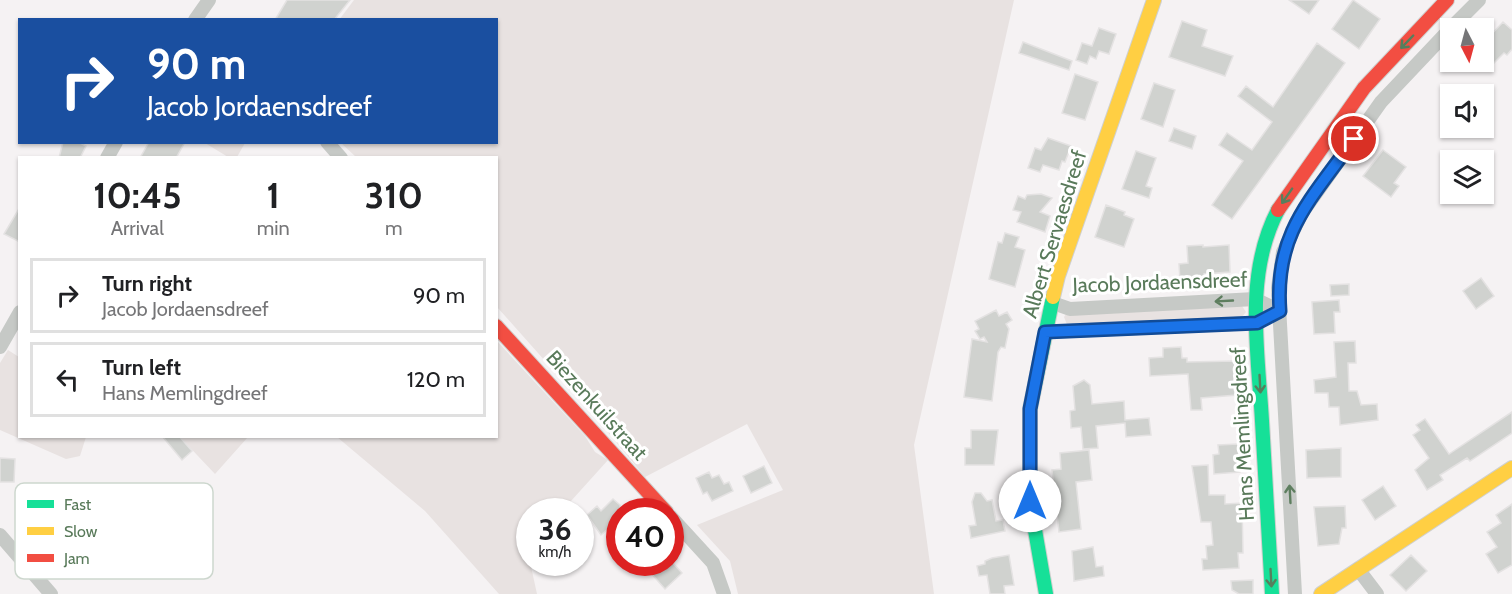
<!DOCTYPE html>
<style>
:root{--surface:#fff;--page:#f2f2f2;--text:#202124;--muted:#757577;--line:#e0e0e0}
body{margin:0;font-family:Cabin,sans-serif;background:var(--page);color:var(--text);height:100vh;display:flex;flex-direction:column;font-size:22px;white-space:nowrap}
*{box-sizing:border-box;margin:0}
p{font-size:20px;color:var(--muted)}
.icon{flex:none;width:33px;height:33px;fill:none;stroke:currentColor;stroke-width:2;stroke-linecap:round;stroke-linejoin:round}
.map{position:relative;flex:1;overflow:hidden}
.sheet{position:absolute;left:18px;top:156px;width:480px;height:282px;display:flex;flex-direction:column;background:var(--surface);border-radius:0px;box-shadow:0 2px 4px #0004}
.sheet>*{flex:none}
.top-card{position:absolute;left:18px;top:18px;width:480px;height:126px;border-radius:0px;box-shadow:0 2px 4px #0004;background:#1a4fa0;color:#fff;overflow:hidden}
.needle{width:39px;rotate:174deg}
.fabs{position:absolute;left:1440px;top:18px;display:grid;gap:12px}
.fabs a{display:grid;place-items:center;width:54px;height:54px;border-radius:0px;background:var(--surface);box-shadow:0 2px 4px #0004;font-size:30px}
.speed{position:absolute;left:516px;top:498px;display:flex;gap:12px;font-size:30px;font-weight:700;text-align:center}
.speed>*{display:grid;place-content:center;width:78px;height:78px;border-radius:50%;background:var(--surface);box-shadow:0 2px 4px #0004;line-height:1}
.speed small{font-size:15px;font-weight:400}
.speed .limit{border:9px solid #d22;background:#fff;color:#111}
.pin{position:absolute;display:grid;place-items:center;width:51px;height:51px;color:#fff;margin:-26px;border:3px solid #fff;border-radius:50%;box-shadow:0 2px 6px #0007}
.me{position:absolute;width:66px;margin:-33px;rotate:0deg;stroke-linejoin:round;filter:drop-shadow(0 0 4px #0008)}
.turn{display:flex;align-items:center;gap:21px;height:126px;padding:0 30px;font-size:27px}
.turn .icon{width:78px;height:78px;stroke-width:2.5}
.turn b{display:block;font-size:42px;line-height:51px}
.eta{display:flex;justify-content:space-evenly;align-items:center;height:102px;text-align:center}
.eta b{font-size:36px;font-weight:700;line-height:42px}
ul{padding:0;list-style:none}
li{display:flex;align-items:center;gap:18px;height:75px;margin:0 12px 9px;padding:0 18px;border:3px solid var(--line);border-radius:0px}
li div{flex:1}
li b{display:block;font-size:22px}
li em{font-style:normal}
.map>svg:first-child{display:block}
</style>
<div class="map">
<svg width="1512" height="594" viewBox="0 0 1512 594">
<rect width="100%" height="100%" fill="#f5f2f3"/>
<path fill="#e8e2e1" d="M354 0H1014L914 445 934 594H738L730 561 697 525 783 490 747 424 645 477 602 425 497 307 496 158 356 157 341 143 496 142V20H339Z
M205 143 245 142V143L237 157H228Z
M1242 306 1246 312 1241 318 1068 327 1064 317 1066 314Z
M497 341 585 436 595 452 608 460 562 511 530 512V562L537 594H499L425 511 337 437 496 436Z
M8 350 19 357 20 436 86 437 80 456 66 459 0 430V363Z
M180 437H248L215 474Z"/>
<path fill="#d0d2cf" stroke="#e4e2e2" stroke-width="1.5" d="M287 0H350L334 20H275Z
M1289 0H1319L1309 14Z
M1353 0 1380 19 1359 49 1332 29Z
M1182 21 1207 30 1202 46 1233 56 1225 76 1169 57Z
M1503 22 1512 30V49L1507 55 1504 53 1493 64 1484 55V42Z
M1099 28 1116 34 1109 54 1099 51 1096 59 1090 56 1087 64 1076 60 1082 43 1092 46Z
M1023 42 1072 61 1069 70 1019 53Z
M1317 43 1345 63 1232 219 1212 205 1243 161 1219 145 1227 133 1252 150 1272 122 1238 96 1246 86 1273 107Z
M1075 74 1098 82 1085 120 1062 113Z
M1154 83 1175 90 1163 127 1141 119Z
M1174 128 1196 136 1192 149 1169 141Z
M1048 138 1071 146 1065 162 1062 161 1059 170 1043 165 1040 172 1028 168 1035 148 1041 150Z
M63 142H78L86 146 80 158H59Z
M149 142H185L176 158H140Z
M1383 150 1406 167 1394 183 1399 186 1391 197 1363 176Z
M1136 151 1156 158 1146 186 1152 188 1149 198 1122 189Z
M1041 194 1052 198 1040 212 1050 216 1045 232 1017 222 1021 212 1013 210 1018 196 1025 199 1027 195Z
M1106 205 1125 212 1124 215 1134 219 1124 247 1095 237Z
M20 207V242L4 234Z
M1005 233 1019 237 1015 247 1025 250 1015 287 989 279 998 242 1002 243Z
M1203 245V247L1229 245 1230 272 1204 274 1205 279 1180 281 1179 264 1188 263 1187 246Z
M1481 278 1494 296 1476 309 1463 291Z
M1349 284V295L1331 296 1330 285Z
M1339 300 1340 312H1334L1335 333 1314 334 1312 302Z
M996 310 999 316 1007 312 1012 320 1006 324 1009 329 1005 348 1001 347 998 352 992 401 964 397 972 339 987 342 984 337 980 339 975 331 979 329 975 321Z
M1355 341 1356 363H1348L1349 391H1357L1361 405 1377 404 1378 420 1340 425 1339 407H1329L1328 393H1315L1314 380 1336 377 1334 342Z
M1181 347 1182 358H1187V362L1235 361 1237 395 1201 398 1202 410H1191L1188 374 1150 376 1149 358 1163 357V348Z
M1084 380 1090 385 1092 404 1124 401 1125 420 1149 418 1151 435 1126 437 1125 423 1096 426 1098 448 1083 449 1081 427 1071 428 1070 411 1075 410 1073 386Z
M1512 412V433L1470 461 1467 458 1440 475 1443 480 1427 490 1415 470 1429 458 1413 435 1420 430 1416 425 1425 419 1449 454Z
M971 430H998L994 465H965V448H971Z
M162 436H179L192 451 182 460Z
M1238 444 1240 472 1214 474 1213 455 1219 454 1218 445Z
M1341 448V477L1307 478 1306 450Z
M1089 450 1092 480 1076 482 1081 529 1059 532 1052 470 1061 469 1060 453Z
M0 458 15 459 14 482H0Z
M1208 465 1209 495H1225V504L1242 503 1243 553H1238L1239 568 1203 570 1202 559H1207L1206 546 1213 545 1211 522H1201L1192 466Z
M764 466 772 483 751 493 743 476Z
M709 472 712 478 719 475 724 484 729 482 733 491 712 501 707 492 703 494 696 478Z
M1383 486 1396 506 1375 520 1362 500Z
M975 493H981L987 501 992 500 996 521 1003 520 1005 531 971 538 969 526 976 525 972 502Z
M613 499 620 505V518L601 535 587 515 597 506 601 511Z
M1512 504V565L1498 573 1486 554 1497 547 1487 532 1501 523 1496 515Z
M1345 506 1346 528H1342L1339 544 1318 546 1314 507Z
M1093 547 1096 567 1103 566 1104 576 1074 581 1072 551Z
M1009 555 1014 585 1004 586 1005 594H990L987 575 979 576 977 566 985 564V561L992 558Z
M1411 555 1427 571 1406 591 1390 575Z
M641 562H672L682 573 665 589Z
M1253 580V594H1239L1232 590 1231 581Z"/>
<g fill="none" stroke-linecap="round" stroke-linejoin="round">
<defs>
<path id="fast" d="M1046 594 1030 501V409L1053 297
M1272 594C1269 536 1265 478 1262 421 1258 350 1244 275 1278 210"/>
<path id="slow" d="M1053 297 1058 276 1154 0
M1321 594 1512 468"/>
<path id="jam" d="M1278 210 1364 88 1447 0
M496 326 666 512"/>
</defs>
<use href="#fast" stroke="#cfd0ce" stroke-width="16"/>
<use href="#slow" stroke="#cfd0ce" stroke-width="16"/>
<use href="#jam" stroke="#cfd0ce" stroke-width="16"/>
<path stroke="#c6c9c6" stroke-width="14" d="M195 20 209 0
M1451 28 1479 0
M327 142 341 158
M107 158 116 142
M1053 303 1070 309 1255 299 1280 311
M1045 332 1257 323 1280 311
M0 347 20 312
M670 516 713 563 724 594
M0 535 51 594
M1358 569 1377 594
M1295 594 1278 288 1283 252 1302 213 1381 102 1450 29"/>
<use href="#fast" stroke="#16e098" stroke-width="14"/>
<use href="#slow" stroke="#ffcf43" stroke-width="14"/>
<use href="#jam" stroke="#f24e42" stroke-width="14"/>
</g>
<defs><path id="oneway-shaft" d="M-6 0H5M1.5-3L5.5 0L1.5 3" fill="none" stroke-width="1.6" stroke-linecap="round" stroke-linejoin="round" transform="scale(1.5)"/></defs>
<g stroke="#567f5d">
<use href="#oneway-shaft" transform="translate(1407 42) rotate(134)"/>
<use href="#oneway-shaft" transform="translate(1287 196) rotate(125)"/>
<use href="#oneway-shaft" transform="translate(1260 384) rotate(87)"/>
<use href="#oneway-shaft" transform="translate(1271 578) rotate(87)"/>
</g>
<g stroke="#5e7e5f">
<use href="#oneway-shaft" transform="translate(1224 301) rotate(177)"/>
<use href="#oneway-shaft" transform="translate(1290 494) rotate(-93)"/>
</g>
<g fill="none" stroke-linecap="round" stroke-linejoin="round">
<defs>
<path id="route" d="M1030 501V409L1045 332 1257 323 1280 311C1274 232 1312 199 1354 139"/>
</defs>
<use href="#route" stroke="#114b97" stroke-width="15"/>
<use href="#route" stroke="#1a73e8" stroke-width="10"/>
</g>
<g text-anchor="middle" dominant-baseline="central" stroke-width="6" stroke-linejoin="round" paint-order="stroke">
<g font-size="21" fill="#597a5a" stroke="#fff">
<text transform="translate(1054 234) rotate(-73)">Albert Servaesdreef</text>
<text transform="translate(1160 282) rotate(-2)">Jacob Jordaensdreef</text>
<text transform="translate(597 405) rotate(48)">Biezenkuilstraat</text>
<text transform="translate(1242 434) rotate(-93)">Hans Memlingdreef</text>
</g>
</g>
<rect x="15" y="483" width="198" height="96" rx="9" fill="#fff" stroke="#cdd7ce" stroke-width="1.5"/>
<rect x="27" y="500" width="27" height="8" fill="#16e098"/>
<rect x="27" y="527" width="27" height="8" fill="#ffcf43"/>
<rect x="27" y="554" width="27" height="8" fill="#f24e42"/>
<g font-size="16" fill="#597a5a">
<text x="64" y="510">Fast</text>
<text x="64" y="537">Slow</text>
<text x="64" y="564">Jam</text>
</g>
</svg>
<div class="fabs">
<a><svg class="needle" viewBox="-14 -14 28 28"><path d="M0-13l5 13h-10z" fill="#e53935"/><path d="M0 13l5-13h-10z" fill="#757577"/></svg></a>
<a><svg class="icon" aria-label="sound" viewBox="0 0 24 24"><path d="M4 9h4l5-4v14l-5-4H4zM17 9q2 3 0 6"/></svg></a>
<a><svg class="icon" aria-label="layers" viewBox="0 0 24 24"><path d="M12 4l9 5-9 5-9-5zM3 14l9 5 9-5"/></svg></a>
</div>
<div class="speed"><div>36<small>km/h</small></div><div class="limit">40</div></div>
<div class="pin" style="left:1354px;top:139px;background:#d93025"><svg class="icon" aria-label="arrive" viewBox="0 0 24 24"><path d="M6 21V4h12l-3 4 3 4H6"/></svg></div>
<svg class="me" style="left:1030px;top:501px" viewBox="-20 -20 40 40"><circle r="19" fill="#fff"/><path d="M0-13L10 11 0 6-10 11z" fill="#1a73e8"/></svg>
<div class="top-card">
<div class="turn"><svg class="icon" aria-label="right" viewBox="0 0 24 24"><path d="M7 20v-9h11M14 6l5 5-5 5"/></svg><div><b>90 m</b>Jacob Jordaensdreef</div></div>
</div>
<section class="sheet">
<div class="eta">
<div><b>10:45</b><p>Arrival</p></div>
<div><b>1</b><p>min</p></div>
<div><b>310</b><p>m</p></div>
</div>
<ul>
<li><svg class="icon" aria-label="right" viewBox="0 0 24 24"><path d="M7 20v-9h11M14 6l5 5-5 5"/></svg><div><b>Turn right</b><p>Jacob Jordaensdreef</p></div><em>90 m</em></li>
<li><svg class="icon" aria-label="left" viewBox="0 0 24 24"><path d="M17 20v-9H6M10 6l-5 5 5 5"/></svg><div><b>Turn left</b><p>Hans Memlingdreef</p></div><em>120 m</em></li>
</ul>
</section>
</div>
